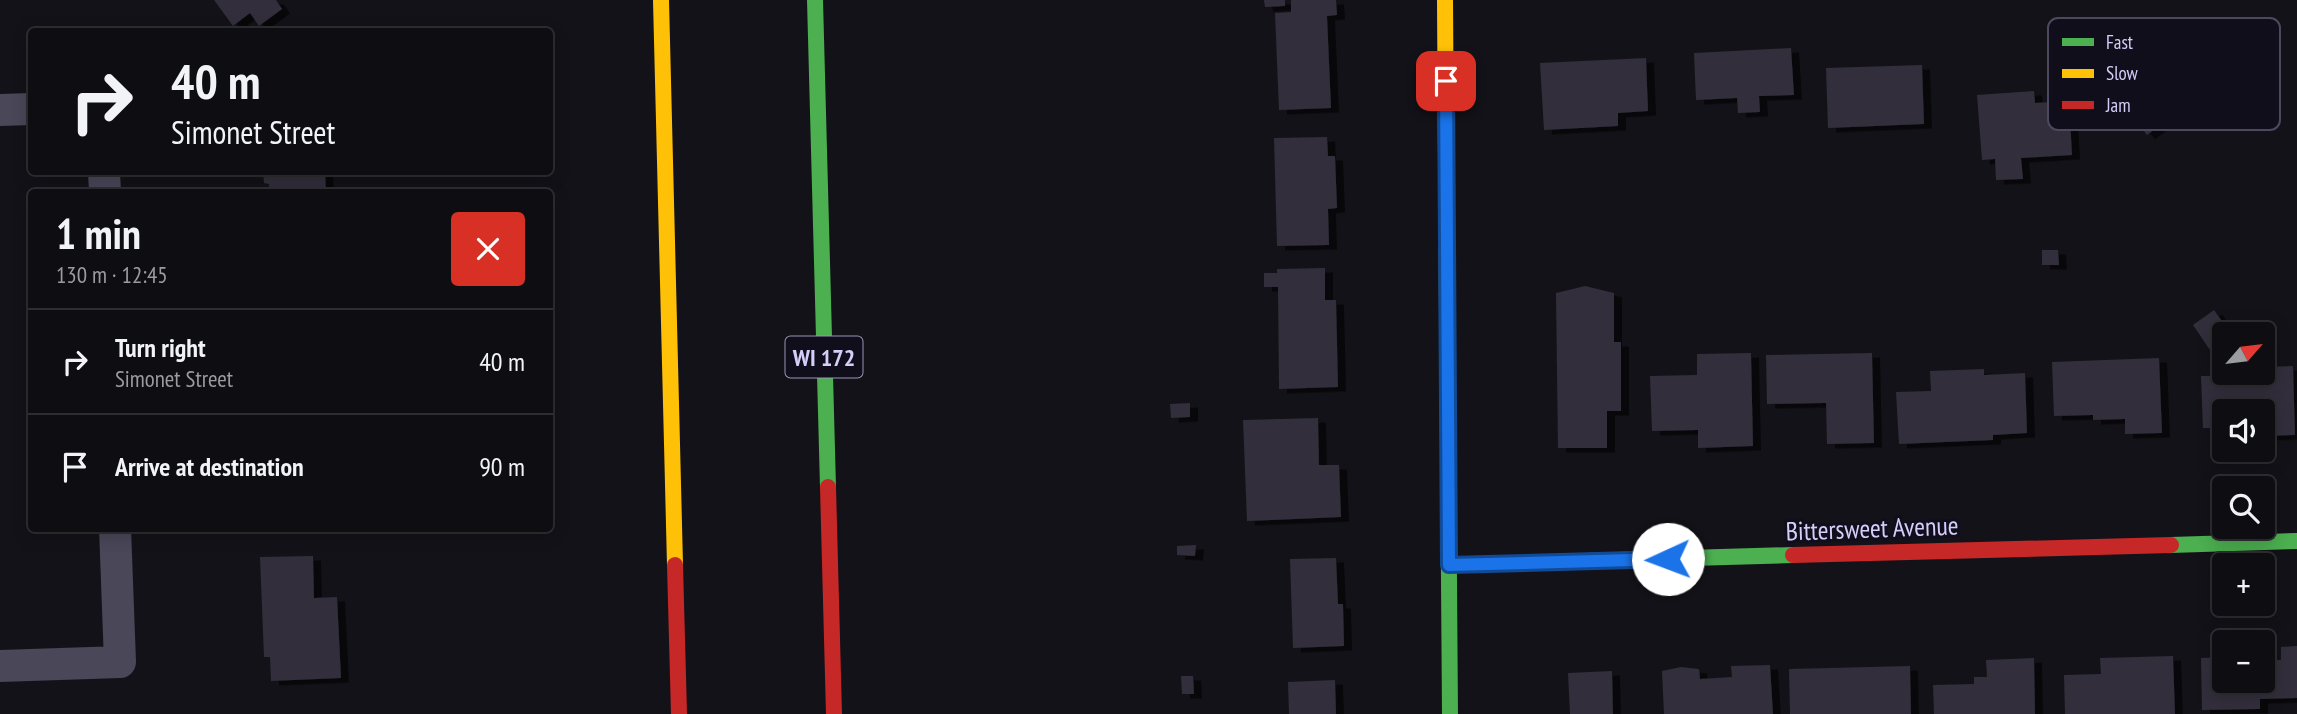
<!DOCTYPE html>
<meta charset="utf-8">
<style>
:root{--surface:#0e0e12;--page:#17171b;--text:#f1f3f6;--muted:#9b9c9f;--line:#2e2e32}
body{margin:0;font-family:"PT Sans Narrow",sans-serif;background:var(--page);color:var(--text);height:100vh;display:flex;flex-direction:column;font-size:26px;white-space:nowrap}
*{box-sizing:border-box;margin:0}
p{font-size:23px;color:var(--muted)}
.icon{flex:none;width:38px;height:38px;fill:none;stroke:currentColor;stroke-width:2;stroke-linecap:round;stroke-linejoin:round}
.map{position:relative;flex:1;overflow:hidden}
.details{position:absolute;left:28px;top:189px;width:525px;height:343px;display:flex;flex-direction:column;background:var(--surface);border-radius:7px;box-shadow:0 4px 18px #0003,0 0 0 2px var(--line)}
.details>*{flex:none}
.banner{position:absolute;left:28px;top:28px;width:525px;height:147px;border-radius:7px;box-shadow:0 4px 18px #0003,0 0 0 2px var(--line);background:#0e0e12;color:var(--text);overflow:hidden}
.needle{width:46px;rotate:62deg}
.tools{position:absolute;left:2212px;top:322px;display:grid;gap:14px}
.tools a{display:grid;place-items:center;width:63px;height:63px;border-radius:7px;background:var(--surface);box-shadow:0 4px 18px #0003,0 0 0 2px var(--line);font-size:35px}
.pin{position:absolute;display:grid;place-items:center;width:60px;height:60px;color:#fff;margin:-30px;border-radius:14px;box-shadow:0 4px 10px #0006}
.me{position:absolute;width:77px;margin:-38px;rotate:268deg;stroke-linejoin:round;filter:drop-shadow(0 0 5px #0008)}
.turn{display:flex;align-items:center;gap:24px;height:147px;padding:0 28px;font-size:32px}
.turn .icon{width:91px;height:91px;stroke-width:2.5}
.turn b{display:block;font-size:49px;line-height:60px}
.round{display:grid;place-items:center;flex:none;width:74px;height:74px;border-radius:7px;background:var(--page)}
.summary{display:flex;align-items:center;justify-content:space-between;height:119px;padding:0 28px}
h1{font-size:42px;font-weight:800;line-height:52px}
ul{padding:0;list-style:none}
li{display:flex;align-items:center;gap:21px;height:105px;padding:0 28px;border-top:2px solid var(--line)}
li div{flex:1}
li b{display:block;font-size:26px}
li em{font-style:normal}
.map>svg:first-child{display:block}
</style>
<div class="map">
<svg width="2297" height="714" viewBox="0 0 2297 714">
<defs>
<filter id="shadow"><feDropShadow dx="8" dy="4.5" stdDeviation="0" flood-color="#0009"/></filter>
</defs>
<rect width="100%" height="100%" fill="#131218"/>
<path fill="#312f3a" filter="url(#shadow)" d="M214 0H276L282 9 259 26 250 13 233 26Z
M1264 0H1285V6L1265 7Z
M1291 0H1336L1337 15 1327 16 1331 108 1279 110 1275 13 1291 12Z
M2210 20 2242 63 2147 135 2114 91Z
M1791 48 1794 95 1759 96 1760 112 1738 113 1737 98 1696 100 1694 53Z
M1646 58 1648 111 1618 113V126L1544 130 1540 63Z
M1922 65 1924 124 1828 128 1826 68Z
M2034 91 2035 103 2069 101 2072 155 2021 158 2023 179 1996 180 1995 159 1982 160 1977 95Z
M1327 137 1328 156H1335L1337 208 1328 209 1329 245 1277 246 1274 138Z
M263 172H325L326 192H269V184L264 183Z
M2042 250H2058L2059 265H2042Z
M1325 268V300H1336L1338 387 1279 389 1278 287H1264V273H1277V269Z
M1585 286 1614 293V342H1621V411H1607V448H1558L1556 293Z
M2214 310 2231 334H2224V340L2210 350 2193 325Z
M1751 353 1753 446 1698 448V430L1652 431 1650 376 1697 375V354Z
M1872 353 1874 443 1827 444 1826 403 1767 404 1766 355Z
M2159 358 2162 433 2125 434V419L2093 420V415L2054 416 2052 362Z
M2293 366 2295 435 2263 436V411H2224V428H2203L2201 376 2260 375V373H2263V367Z
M1984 369V375L2025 373 2027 433 1993 435V440L1899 444 1896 392 1931 391 1930 371Z
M1190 403V417L1171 418 1170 404Z
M1318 418 1319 465H1339L1341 517 1247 521 1243 420Z
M1196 545 1195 556 1177 555V546Z
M313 556 314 598 337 597 341 678 271 681 270 657H264L260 557Z
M1336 558 1338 604H1343L1344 646 1293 648 1290 559Z
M2297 646V698L2260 699V709L2202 710 2201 658 2224 657V681H2263V660H2281V647Z
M2173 656 2175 714H2065L2064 675 2101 674 2100 658Z
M2034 658 2035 714H1934L1933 685 1974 684V677H1987L1986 660Z
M1770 665 1773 714H1664L1662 671 1681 667 1699 669 1700 679 1732 677 1731 666Z
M1910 666 1911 714H1790L1789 669Z
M1612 671 1613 714H1570L1568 673Z
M1181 676H1193L1194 694H1182Z
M1335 680 1336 714H1289L1288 682Z"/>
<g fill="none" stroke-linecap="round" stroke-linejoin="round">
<path stroke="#494758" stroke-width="32" d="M0 110 32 109
M104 172 105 192
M0 666 120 662 115 528"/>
<path stroke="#4caf50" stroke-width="16" d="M815 0 828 487
M1447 313 1450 714
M2171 545 2297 541
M1449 565 1793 555"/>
<path stroke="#ffc107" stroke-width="16" d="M661 0 675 565
M1445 0 1447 313"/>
<path stroke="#c62828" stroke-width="16" d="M828 487 834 714
M1793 555 2171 545
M675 565 679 714"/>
</g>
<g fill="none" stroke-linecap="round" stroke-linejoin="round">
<defs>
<path id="route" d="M1446 81 1449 565 1668 559"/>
</defs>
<use href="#route" stroke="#114b97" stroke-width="18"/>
<use href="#route" stroke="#1a73e8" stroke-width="12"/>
</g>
<g text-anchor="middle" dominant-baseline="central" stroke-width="6" stroke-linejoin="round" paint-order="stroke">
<rect fill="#110e1c" stroke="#9a94b7" stroke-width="2" x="785.5" y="336.5" width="77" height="41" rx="5"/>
<g font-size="24" font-weight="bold" fill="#d5cef9">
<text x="824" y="357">WI 172</text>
</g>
<g font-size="26" fill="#d5cef9" stroke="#110e1c">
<text transform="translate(1872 528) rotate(-2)">Bittersweet Avenue</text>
</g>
</g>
<rect x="2048" y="18" width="232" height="112" rx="10" fill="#110e1c" stroke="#4c485e" stroke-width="2"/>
<rect x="2062" y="38" width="32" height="8" fill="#4caf50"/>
<rect x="2062" y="69" width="32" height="9" fill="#ffc107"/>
<rect x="2062" y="101" width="32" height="8" fill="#c62828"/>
<g font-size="19" fill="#d5cef9">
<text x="2106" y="49">Fast</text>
<text x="2106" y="80">Slow</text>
<text x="2106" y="112">Jam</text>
</g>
</svg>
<div class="tools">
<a><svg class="needle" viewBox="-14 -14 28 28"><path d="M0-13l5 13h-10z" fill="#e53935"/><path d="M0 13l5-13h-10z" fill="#9b9c9f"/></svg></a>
<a><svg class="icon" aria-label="sound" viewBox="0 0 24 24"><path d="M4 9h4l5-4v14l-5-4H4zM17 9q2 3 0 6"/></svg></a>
<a><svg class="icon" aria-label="search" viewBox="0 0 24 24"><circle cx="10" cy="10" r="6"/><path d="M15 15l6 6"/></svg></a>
<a>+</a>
<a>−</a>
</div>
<div class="pin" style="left:1446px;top:81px;background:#d93025"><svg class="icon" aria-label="arrive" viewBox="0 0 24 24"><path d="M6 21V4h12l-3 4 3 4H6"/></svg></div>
<svg class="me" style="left:1668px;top:559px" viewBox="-20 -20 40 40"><circle r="19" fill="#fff"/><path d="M0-13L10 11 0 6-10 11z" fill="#1a73e8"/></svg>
<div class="banner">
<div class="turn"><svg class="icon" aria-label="right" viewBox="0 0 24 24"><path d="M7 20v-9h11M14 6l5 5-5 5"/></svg><div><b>40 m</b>Simonet Street</div></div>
</div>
<section class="details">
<div class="summary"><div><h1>1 min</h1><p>130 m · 12:45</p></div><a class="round" style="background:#d93025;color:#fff"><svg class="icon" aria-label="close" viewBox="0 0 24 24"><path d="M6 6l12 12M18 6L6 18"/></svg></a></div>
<ul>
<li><svg class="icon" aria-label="right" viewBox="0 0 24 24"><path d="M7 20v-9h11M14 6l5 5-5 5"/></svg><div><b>Turn right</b><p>Simonet Street</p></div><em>40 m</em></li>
<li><svg class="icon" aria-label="arrive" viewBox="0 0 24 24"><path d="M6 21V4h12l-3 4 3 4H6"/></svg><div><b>Arrive at destination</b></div><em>90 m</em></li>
</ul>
</section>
</div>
